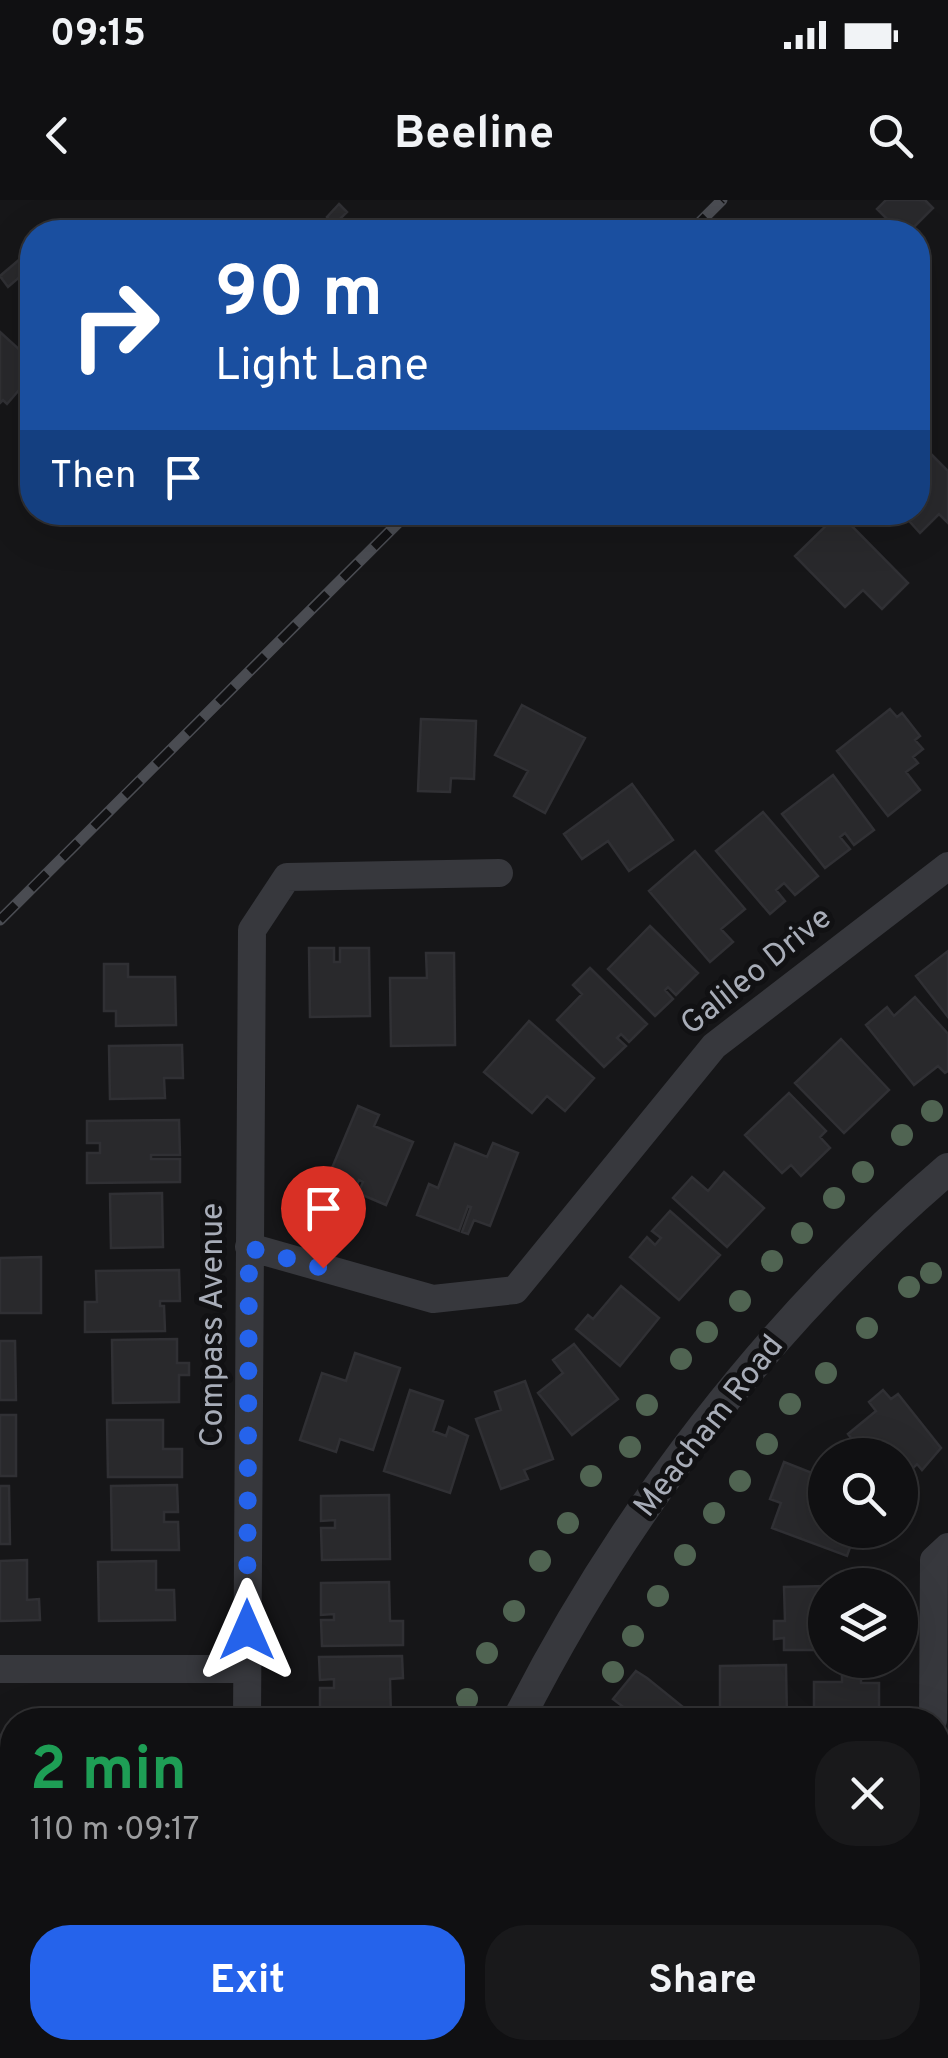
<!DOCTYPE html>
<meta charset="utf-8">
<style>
:root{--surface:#101012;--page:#19191b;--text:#f1f3f6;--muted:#9c9d9f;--line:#303032;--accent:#2563eb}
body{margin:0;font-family:Overpass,sans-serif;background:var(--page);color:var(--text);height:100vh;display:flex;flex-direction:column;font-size:38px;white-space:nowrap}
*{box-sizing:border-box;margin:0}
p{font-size:32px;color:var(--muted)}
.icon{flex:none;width:55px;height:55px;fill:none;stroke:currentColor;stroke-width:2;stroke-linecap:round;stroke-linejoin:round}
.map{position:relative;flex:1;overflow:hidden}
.panel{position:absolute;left:0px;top:1508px;width:950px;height:352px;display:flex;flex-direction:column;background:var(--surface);border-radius:40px 40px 0 0;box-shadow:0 10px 40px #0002,0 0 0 2px var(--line)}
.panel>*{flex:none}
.guide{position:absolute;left:20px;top:20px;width:910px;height:305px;border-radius:40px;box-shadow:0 10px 40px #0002,0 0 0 2px var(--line);background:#1a4fa0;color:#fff;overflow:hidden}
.controls{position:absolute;left:808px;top:1238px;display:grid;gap:20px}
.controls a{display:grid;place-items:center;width:110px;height:110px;border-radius:50%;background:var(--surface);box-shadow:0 10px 40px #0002,0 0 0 2px var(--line);font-size:50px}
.pin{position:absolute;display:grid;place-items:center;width:85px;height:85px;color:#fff;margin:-102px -42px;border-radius:50% 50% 50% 0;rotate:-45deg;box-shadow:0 0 10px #0007}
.pin .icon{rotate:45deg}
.me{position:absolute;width:110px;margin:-55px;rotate:0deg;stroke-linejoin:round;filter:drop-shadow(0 0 8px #0008)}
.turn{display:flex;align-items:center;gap:35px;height:210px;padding:0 30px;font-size:45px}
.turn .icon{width:130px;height:130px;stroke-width:2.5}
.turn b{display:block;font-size:70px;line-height:85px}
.then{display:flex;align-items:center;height:95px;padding:0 30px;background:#0003;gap:20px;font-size:38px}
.round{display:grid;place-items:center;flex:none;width:105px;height:105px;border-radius:40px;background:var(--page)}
.summary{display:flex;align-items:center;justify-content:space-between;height:170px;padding:0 30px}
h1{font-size:60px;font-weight:700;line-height:75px;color:#1e9e55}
.cta{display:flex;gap:20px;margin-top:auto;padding:20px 30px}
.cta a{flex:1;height:115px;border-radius:40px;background:var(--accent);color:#fff;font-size:40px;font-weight:700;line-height:115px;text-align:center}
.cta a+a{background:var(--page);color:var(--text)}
.status{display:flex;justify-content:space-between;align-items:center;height:70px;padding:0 50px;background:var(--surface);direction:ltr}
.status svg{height:28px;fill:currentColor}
header{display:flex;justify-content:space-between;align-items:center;height:130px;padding:0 30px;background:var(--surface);font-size:45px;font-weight:700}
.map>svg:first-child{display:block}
</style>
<div class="status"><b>09:15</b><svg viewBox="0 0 49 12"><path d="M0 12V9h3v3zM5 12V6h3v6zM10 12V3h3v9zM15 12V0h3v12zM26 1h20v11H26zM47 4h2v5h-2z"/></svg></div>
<header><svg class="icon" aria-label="back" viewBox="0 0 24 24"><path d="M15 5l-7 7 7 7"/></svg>Beeline<svg class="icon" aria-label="search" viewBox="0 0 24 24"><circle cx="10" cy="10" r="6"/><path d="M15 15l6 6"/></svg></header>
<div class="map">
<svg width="948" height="1858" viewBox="0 0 948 1858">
<rect width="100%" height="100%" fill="#161618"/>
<path fill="#29292c" stroke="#303034" stroke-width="2.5" d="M886 0H925L933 8 909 32H900L877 9Z
M339 4 347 12 334 25 327 17Z
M20 59 29 69 8 87 0 76Z
M0 132 32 161V175L7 204 3 200 0 203Z
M925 248 948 271V323L939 314 920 333 901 312H918V255Z
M839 313 908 383 882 409 863 390 845 407 795 356Z
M522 505 585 538 545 613 514 596 528 571 495 555Z
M890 509 897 517 902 513 920 536 915 540 923 549 913 557 918 563 906 572 920 590 888 616 837 551Z
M421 519 476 521 474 579 451 578 450 592 418 591Z
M833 575 874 630 854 645 845 633 840 637 850 649 825 668 782 614Z
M632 584 673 640 629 671 608 641 582 659 564 634Z
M763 612 818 676 795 695 784 683 776 690 785 701 770 714 716 651Z
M695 651 745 709 721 729 733 742 710 762 649 691Z
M650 726 698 773 676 795 668 787 665 790 673 799 655 816 608 769Z
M309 748H334V762H340V748H369L370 816 310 817Z
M948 751V817L916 776Z
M426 753H454L455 845 391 846 390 778H427Z
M104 764H128V777H175L176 825 116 826V811H104Z
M590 768 647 824 629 842 621 834 617 838 626 846 604 867 557 820 582 794 573 785Z
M915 797 948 834V871L945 873 938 866 914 885 866 825 887 807 894 816Z
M529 821 594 878 565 911 547 896 532 913 484 872Z
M841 839 889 890 844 933 795 883Z
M182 845 183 878H164L165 898 110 899 109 846Z
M789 893 826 931 820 937 830 948 801 976 791 965 782 973 745 935Z
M358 906 379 915 374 926 413 942 386 1005 358 993 363 982 359 980 354 991 327 980Z
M179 920 180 955H151V959H180V982L87 983V953H100V943H87V921Z
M493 943 518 953 490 1026 474 1020 468 1034 462 1032 471 1007 468 1006 459 1031 417 1015 429 984 438 988 455 944 487 957Z
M724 972 764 1008 727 1047 673 998 692 977 708 991Z
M162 993 163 1047 111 1048 110 994Z
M670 1011 720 1055 679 1100 630 1057 647 1037 655 1045 661 1038 652 1031Z
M41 1057V1113H0V1058Z
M179 1070 180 1101H160V1106H164L165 1131 85 1132V1102H97L96 1071Z
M621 1086 659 1118 620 1166 576 1129 588 1115 593 1119Z
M177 1139V1163H189V1175H179V1202L113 1203 112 1140Z
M0 1141H15L16 1200H0Z
M574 1144 618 1199 572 1235 538 1193 563 1173 553 1160Z
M355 1153 400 1168 373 1250 340 1239 336 1252 300 1240 322 1173 346 1181Z
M525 1181 553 1259 524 1270 528 1279 501 1289 476 1219 501 1210 495 1192Z
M410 1190 443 1201 433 1231 446 1236 449 1227 468 1236 450 1293 384 1271Z
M883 1190 891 1199 898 1194 941 1248 922 1270 917 1264 900 1281V1255H864L848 1234 876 1211 869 1202Z
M0 1215H16V1276H0Z
M107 1220H163V1249H182V1277H108Z
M784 1262 825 1278V1330H856L847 1356 772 1328 781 1303 770 1299Z
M177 1285 178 1312H164V1322H178L179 1350H112L111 1286Z
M0 1286H9L10 1344H0Z
M389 1295 390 1359 322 1360 321 1328H335V1320L321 1321V1296Z
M27 1360V1400L39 1399 40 1420 0 1421V1361Z
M156 1361V1390H174L175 1420 99 1421 98 1362Z
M389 1382 390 1421H403V1445L322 1446 321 1420H334V1414L321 1415V1383Z
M825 1386V1450H784V1438L774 1439V1421H785L784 1387Z
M402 1456 403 1478 390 1479 391 1518 320 1519V1488H334V1479L320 1480 319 1457Z
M786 1465 787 1520H720V1466Z
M636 1471 647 1478 699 1520H611L622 1506 613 1499Z
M861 1471V1483H879V1520H814V1482H842V1472Z
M0 1535H12V1604H0Z
M1 1673H12V1741H2Z
M543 1848H612L614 1858H545Z
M653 1848H718V1858H653Z
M728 1848H791V1858H728Z
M813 1848H876V1858H814Z"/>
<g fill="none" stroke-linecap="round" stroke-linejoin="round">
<path stroke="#37383d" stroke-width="28" d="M249 1047 433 1099 515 1090 714 846 948 666
M0 1469H247
M247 1520 252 730 287 677 499 673
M933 1520 934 1360 948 1347
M0 1811H12
M13 1858V1848
M931 1858V1848"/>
<path stroke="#37383d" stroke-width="32" d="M518 1520C623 1313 771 1120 948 969
M384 1858 387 1848"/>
<defs>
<path id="rail" d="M690 32 722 0
M0 720 409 312"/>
</defs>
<use href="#rail" stroke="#4a4c52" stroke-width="11"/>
<use href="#rail" stroke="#111113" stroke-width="8" stroke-dasharray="22" stroke-linecap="butt"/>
</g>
<g fill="#506452">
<circle cx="932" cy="911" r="11"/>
<circle cx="902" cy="935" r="11"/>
<circle cx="863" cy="972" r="11"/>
<circle cx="834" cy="998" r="11"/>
<circle cx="802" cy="1033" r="11"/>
<circle cx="772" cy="1061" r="11"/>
<circle cx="931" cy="1073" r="11"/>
<circle cx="909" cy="1087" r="11"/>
<circle cx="740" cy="1101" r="11"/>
<circle cx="867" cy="1128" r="11"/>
<circle cx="707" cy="1132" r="11"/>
<circle cx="681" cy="1159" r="11"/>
<circle cx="826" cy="1173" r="11"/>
<circle cx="790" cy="1204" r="11"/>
<circle cx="647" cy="1205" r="11"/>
<circle cx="767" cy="1244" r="11"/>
<circle cx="630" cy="1247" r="11"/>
<circle cx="591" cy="1276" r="11"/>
<circle cx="740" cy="1281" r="11"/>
<circle cx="714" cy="1313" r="11"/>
<circle cx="568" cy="1323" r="11"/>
<circle cx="685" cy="1355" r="11"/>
<circle cx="540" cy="1361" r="11"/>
<circle cx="658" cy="1396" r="11"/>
<circle cx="514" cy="1411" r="11"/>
<circle cx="633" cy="1436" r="11"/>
<circle cx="487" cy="1453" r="11"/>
<circle cx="613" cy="1472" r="11"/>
<circle cx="467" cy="1499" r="11"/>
</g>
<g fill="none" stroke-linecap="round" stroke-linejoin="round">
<path stroke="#2563eb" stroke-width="18" stroke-dasharray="0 32.4" d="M247 1430 249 1048 323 1068"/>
</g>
<g text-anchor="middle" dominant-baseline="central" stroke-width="10" stroke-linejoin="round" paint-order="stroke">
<g font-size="32" fill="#a8adb8" stroke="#111113">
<text transform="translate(757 772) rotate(-39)">Galileo Drive</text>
<text transform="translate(214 1125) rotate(-90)">Compass Avenue</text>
<text transform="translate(710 1227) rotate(-52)">Meacham Road</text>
</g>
</g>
</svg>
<div class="controls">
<a><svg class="icon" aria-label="search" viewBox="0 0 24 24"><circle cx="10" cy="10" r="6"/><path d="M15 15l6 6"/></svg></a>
<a><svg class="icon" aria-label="layers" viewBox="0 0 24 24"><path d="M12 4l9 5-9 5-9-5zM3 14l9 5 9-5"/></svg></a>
</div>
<div class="pin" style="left:323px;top:1068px;background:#d93025"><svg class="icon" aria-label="arrive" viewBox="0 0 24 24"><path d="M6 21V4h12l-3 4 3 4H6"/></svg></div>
<svg class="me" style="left:247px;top:1430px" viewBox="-20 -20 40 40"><path d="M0-17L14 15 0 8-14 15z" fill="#2563eb" stroke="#fff" stroke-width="4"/></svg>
<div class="guide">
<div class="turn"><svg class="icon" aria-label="right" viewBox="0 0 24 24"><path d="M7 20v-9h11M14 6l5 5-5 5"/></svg><div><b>90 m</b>Light Lane</div></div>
<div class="then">Then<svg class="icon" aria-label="arrive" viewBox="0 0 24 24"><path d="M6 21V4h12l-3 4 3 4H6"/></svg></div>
</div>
<section class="panel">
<div class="summary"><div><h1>2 min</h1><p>110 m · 09:17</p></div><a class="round"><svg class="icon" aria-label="close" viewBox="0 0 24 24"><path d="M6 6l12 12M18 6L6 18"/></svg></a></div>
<div class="cta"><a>Exit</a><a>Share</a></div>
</section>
</div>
